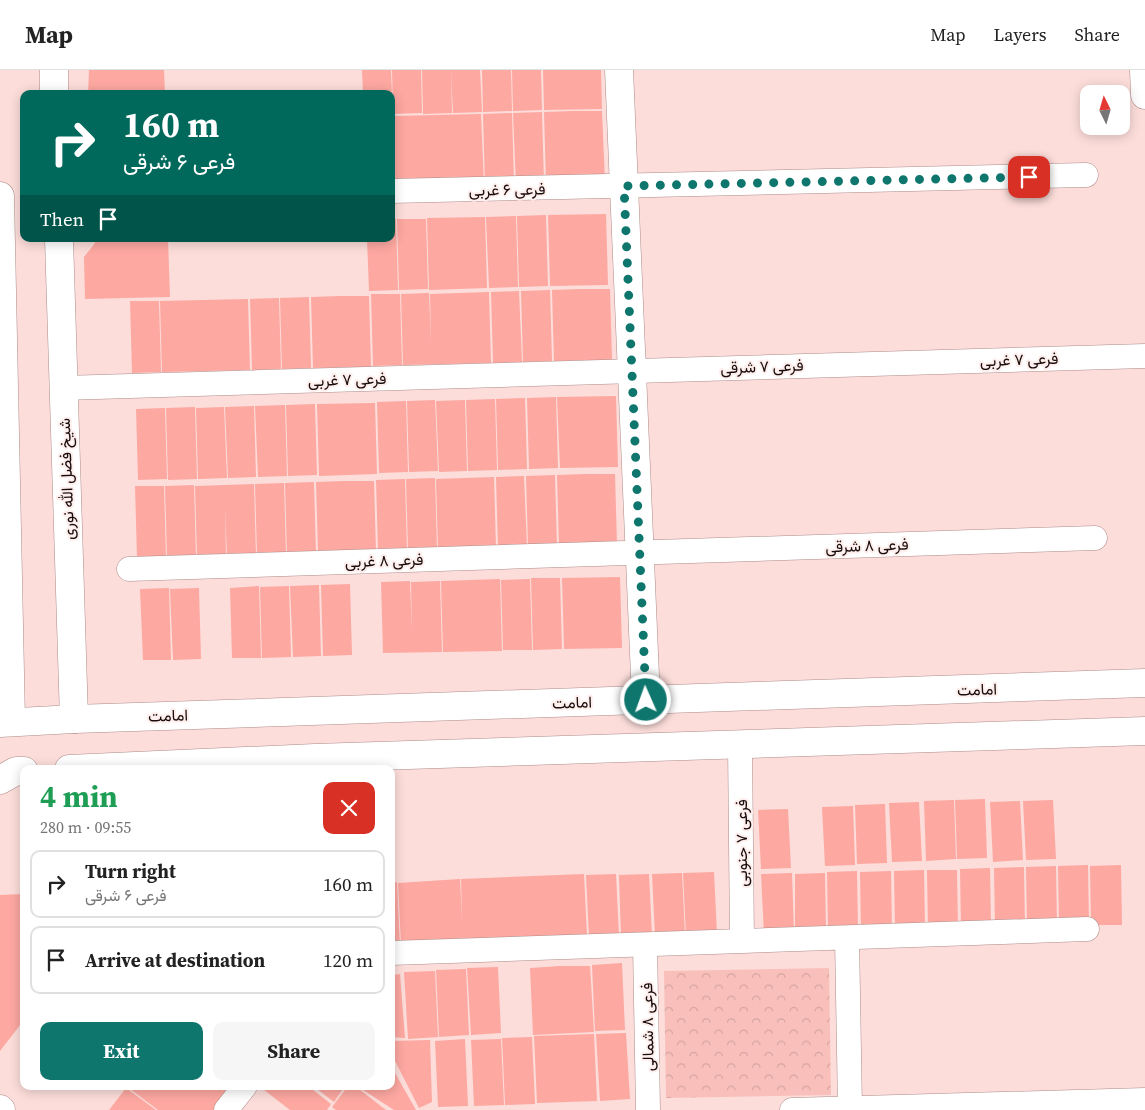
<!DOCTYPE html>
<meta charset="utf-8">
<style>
:root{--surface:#fff;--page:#f6f6f6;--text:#222;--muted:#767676;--line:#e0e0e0;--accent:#0f766e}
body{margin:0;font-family:"Source Serif 4",Vazirmatn,serif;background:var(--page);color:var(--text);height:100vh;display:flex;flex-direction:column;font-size:19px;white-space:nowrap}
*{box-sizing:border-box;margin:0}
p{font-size:16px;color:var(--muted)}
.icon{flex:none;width:28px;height:28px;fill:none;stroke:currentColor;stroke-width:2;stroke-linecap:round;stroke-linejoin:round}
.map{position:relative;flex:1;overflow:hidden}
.drawer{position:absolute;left:20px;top:695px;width:375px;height:325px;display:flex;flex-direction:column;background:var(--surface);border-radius:10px;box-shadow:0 2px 12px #0003}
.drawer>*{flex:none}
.top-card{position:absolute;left:20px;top:20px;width:375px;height:152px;border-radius:10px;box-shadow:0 2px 12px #0003;background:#00695c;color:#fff;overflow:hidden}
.needle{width:32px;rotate:355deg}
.fabs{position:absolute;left:1080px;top:15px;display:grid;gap:10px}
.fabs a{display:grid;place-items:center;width:50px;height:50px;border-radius:10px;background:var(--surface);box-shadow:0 2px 12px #0003;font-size:25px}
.pin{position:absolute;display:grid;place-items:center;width:42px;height:42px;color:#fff;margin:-21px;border-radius:10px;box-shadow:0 2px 8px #0006}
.me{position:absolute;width:55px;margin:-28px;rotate:358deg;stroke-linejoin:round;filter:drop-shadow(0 0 4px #0008)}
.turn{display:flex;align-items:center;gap:18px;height:105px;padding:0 20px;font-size:22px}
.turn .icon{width:65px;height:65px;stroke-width:2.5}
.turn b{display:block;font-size:35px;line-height:42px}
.then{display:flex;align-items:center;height:48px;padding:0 20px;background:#0003;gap:10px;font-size:19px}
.round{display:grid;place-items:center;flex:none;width:52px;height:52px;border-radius:10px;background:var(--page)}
.headline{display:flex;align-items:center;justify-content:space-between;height:85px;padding:0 20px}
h1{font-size:30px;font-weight:700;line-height:38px;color:#1e9e55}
.button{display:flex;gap:10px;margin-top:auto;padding:10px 20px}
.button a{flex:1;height:58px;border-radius:10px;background:var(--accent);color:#fff;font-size:20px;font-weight:700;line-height:58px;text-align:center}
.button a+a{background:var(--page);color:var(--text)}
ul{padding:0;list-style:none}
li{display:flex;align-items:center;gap:15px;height:68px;margin:0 10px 8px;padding:0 10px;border:2px solid var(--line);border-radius:10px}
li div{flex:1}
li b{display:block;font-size:19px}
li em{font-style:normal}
header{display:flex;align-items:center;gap:30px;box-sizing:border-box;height:70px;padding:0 25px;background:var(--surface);border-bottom:1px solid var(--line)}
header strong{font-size:24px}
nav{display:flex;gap:28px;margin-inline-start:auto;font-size:18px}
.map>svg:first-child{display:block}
</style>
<header>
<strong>Map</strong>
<nav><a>Map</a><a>Layers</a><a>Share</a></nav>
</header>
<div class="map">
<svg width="1145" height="1040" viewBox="0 0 1145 1040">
<defs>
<pattern id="park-crowns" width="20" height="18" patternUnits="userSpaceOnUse" patternTransform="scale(1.25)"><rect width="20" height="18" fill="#f9c0bb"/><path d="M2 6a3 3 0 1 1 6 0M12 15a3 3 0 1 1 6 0" fill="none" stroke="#d5a4a0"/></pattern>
</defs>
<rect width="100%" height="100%" fill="#fcddda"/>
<path fill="url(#park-crowns)" d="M829 898 831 1025 666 1028 664 901Z"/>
<path fill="#fda8a1" d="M89 0H164L165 24H88Z
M362 0H391L392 24H363Z
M392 0H421L422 43 393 44Z
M422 0H451L452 43 423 44Z
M451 0H480L482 42 453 43Z
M482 0H511L512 41 483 42Z
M512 0H541L542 40 513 41Z
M543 0H601L602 39 544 40Z
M573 41H602L605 112 546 113 544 42Z
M542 42 544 113 516 114 513 43Z
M512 43 514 114 485 115 483 44Z
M481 44 484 115 395 117 393 46Z
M391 68H393L394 117H391Z
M606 144 608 215 550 216 548 145Z
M546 145 548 216 519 217 517 146Z
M516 146 518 217 489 218 486 147Z
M485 147 487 218 429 220 427 148Z
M391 149H396L398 220 369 221 367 169H391Z
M397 149H426L428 219 399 220Z
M94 169H168L170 227 85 229 84 187 95 173Z
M580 219H610L612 290 554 291 552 220Z
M550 220 552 291 523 292 521 221Z
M519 221 522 292 493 293 491 222Z
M489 222 491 293 403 295 401 224 429 223 431 274 430 224Z
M371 224H400L402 295 373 296Z
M340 226H369L371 297 313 298 311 227Z
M309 227 311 298 282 299 280 228Z
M279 228 281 299 252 300 250 229Z
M248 229 250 300 162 302 160 231Z
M130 231H159L161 302 132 303Z
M616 326 618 397 560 398 557 327Z
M556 327 558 398 529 399 527 328Z
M525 328 527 399 498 400 496 329Z
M495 329 497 400 468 401 466 330Z
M435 330 438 401 409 402 407 331Z
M465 330 467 401 439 402 436 331Z
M406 331 408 402 379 403 377 332Z
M375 333 377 404 319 406 317 334Z
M315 334 317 405 288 406 286 335Z
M285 335 287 406 258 407 255 336Z
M254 336 256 407 228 408 225 337Z
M195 337 197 409 168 410 166 338Z
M224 337 227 408 198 409 196 338Z
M165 338 167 409 138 410 136 339Z
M586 404H615L617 475 559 476 557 405Z
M555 405 557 476 528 477 526 406Z
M524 406 527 477 498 478 496 407Z
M494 407 496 478 438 479 436 409Z
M435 408 437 479 408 480 406 409Z
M405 409 407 480 378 481 376 410Z
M345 411H374L376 482 318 483 316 412Z
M314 412 316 483 287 484 285 413Z
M284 413 286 484 257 485 255 414Z
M254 414 256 485 227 486 225 437 226 486H197L195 416Z
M194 415 196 486 167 487 165 416Z
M135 416H164L166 487 137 488Z
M620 507 622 578 564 579 562 508Z
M531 508H560L562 579 533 580Z
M500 509 502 581 443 582 441 511Z
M530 509 532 580H503L501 510Z
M410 511 412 564 411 512 440 511 442 582 383 583 381 512Z
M350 514 352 585 323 586 321 515Z
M319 515 321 586 293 587 290 516Z
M259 516 261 588H232L230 518Z
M289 516 291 587 262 588 260 517Z
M169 518 171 590H143L140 519Z
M199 518 201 589 173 590 170 519Z
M985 729 987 788 957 789 955 730Z
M954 730 956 789 926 791 924 731Z
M1053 730 1056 789 1026 790 1023 731Z
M1020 731 1023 790 993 792 990 732Z
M919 732 922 791 892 792 889 733Z
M885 734 887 793 857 794 855 735Z
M853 736 855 795 825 796 822 737Z
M788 739 791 798 761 799 758 740Z
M1088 795 1089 854 1059 855 1058 796Z
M1121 795 1122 855H1091L1090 796Z
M1056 796 1057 855 1027 856 1026 797Z
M1024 797 1025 856 995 857 994 798Z
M990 798 991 858H961L960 799Z
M924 800 925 859 895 860 894 801Z
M927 800H957L958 859H928Z
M857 801 858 860 828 861 827 802Z
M891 801 892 860 861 861 860 802Z
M714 802 717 864 686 866 683 803Z
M682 803 685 865 655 866 652 804Z
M792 803 794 862 764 864 761 804Z
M825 803 826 862H795V804Z
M584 804 587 866 401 875 398 813 460 809 462 852 461 809Z
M616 804 619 866 589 867 586 805Z
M649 804 652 866 621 867 619 805Z
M397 812 400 875H391V813Z
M24 824V950L0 981V825Z
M622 893 625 960 595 961 592 895Z
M560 896H590L594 962 533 965 530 898Z
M498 897 501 963 471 965 467 898Z
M466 899 469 965 439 967 436 900Z
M435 901 438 967 408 969 404 902Z
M400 904 405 968 391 967V905Z
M626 963 630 1029 600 1031 596 964Z
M594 964 597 1031 537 1033 534 966Z
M532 967 535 1034 505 1035 502 968Z
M465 969 468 1036 438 1037 435 971Z
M501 969 504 1035 474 1036 471 970Z
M430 970 432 1032 419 1038 391 983V971Z
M391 996 416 1040H394L357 1016H391Z
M126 1016H235L218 1040H158Z
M259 1016H308L331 1034 327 1040H290Z
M313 1016H345L334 1032Z
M348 1016H355L386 1040H336L332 1037Z
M126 1018 156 1040H109Z"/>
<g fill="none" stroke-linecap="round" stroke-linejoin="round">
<defs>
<path id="minor" d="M391 121 1086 105
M63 318 1145 286
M129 499 1095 468
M740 675 742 871
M847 868 850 1038
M645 875 648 1040
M391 883 1087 859
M226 1040 245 1016
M792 1040 1145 1030"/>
<path id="tertiary" d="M54 0V24
M619 0 646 630
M1144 0 1145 25
M0 126 11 651
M59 169 74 649"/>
<path id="secondary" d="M0 653 74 649 1145 613
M69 699 315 688 1145 661
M0 710 16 701H24
M0 1039 1 1040"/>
</defs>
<use href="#minor" stroke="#ad8b88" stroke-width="25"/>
<use href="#tertiary" stroke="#ad8b88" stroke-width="29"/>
<use href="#secondary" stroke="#ad8b88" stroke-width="29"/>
<use href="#minor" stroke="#fff" stroke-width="24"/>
<use href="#tertiary" stroke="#fff" stroke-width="28"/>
<use href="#secondary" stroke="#fff" stroke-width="28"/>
</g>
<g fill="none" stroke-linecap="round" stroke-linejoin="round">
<path stroke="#0f766e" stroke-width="9" stroke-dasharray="0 16.2" d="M646 630 624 116 1029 107"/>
</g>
<g text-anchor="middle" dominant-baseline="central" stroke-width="4" stroke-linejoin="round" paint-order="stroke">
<g font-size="16" fill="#190d0c" stroke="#feefed">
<text transform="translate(507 119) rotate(-1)">فرعی ۶ غربی</text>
<text transform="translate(1019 289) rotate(-2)">فرعی ۷ غربی</text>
<text transform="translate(762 296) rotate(-2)">فرعی ۷ شرقی</text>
<text transform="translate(347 309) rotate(-2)">فرعی ۷ غربی</text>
<text transform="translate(66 409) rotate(-92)">شیخ فضل الله نوری</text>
<text transform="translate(867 475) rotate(-2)">فرعی ۸ شرقی</text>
<text transform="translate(384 490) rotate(-2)">فرعی ۸ غربی</text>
<text transform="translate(977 619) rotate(-2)">امامت</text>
<text transform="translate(572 632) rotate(-2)">امامت</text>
<text transform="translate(168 645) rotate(-2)">امامت</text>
<text transform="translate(741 773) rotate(-90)">فرعی ۷ جنوبی</text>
<text transform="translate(647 957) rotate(-91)">فرعی ۸ شمالی</text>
</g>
</g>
</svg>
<div class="fabs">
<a><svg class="needle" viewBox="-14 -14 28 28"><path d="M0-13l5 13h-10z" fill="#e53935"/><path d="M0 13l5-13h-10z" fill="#767676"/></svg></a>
</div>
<div class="pin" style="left:1029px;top:107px;background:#d93025"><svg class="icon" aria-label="arrive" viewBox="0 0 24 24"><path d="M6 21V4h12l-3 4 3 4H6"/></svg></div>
<svg class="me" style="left:646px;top:630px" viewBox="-20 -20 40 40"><circle r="17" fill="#0f766e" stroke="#fff" stroke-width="3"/><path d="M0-11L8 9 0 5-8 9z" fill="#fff"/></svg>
<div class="top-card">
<div class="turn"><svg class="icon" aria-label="right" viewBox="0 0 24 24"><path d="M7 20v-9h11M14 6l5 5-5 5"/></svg><div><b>160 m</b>فرعی ۶ شرقی</div></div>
<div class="then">Then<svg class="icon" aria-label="arrive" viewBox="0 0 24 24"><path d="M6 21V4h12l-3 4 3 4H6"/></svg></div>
</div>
<section class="drawer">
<div class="headline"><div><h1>4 min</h1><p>280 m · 09:55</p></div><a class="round" style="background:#d93025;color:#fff"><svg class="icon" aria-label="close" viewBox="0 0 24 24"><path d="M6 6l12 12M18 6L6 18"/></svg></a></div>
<ul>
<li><svg class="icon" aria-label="right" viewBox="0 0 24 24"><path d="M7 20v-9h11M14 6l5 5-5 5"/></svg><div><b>Turn right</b><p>فرعی ۶ شرقی</p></div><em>160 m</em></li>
<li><svg class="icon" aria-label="arrive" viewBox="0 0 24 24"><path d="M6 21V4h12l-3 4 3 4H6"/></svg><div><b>Arrive at destination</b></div><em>120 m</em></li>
</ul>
<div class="button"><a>Exit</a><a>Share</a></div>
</section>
</div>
